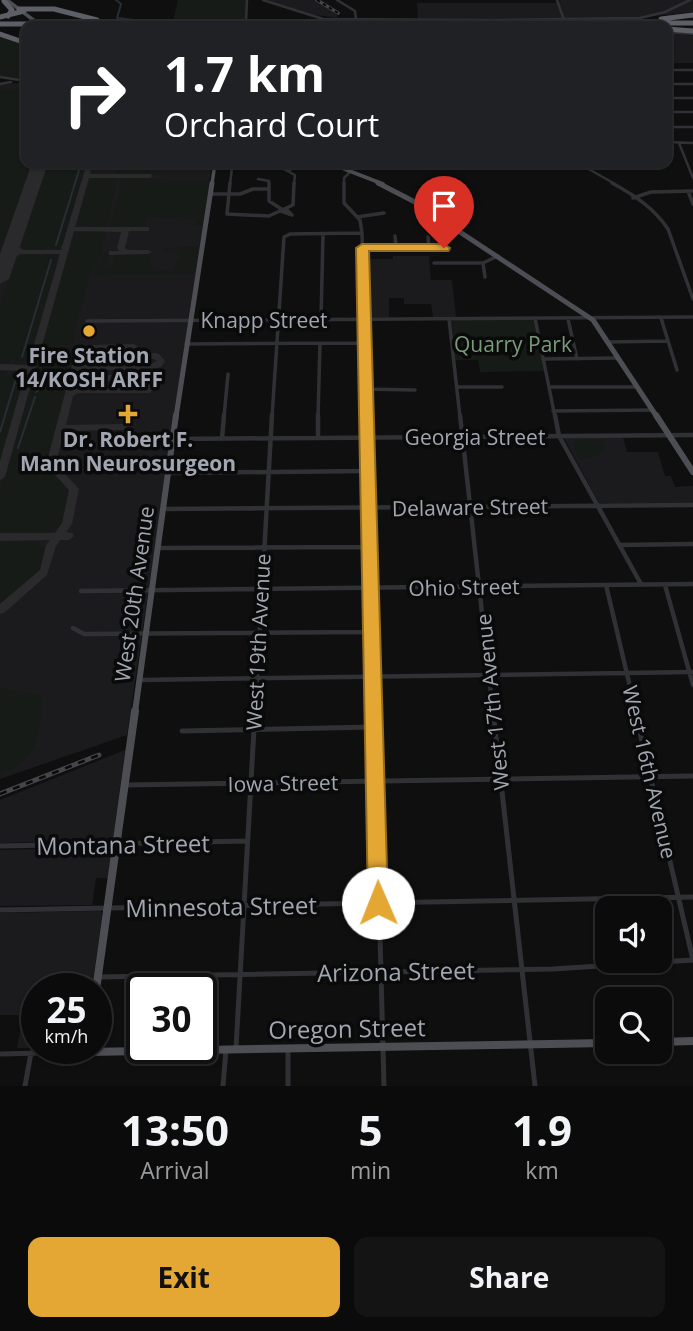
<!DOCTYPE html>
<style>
:root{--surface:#0b0b0c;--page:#141415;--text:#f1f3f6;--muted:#9a9b9d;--line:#2b2b2d;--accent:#e4a734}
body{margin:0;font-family:"Open Sans",sans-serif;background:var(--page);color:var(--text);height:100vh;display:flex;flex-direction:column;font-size:26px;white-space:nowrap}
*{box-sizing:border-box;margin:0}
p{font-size:23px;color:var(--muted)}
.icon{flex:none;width:38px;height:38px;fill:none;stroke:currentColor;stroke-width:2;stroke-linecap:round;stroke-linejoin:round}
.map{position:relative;height:1086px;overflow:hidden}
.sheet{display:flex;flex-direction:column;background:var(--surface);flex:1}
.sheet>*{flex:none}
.guide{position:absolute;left:21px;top:21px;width:651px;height:147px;border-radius:14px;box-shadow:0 2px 5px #0004,0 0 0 2px var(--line);background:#202124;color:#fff;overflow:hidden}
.buttons{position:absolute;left:595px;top:896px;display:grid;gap:14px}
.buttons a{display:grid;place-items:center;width:77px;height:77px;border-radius:14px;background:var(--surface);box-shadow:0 2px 5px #0004,0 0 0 2px var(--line);font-size:35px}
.speed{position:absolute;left:21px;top:973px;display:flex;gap:14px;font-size:35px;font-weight:700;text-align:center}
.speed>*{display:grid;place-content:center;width:91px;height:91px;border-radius:50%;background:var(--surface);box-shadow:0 2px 5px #0004,0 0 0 2px var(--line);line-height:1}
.speed small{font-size:18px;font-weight:400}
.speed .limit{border:4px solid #111;border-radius:10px;background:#fff;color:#111}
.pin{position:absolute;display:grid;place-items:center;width:60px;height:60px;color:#fff;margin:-72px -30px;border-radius:50% 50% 50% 0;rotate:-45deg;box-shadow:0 0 7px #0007}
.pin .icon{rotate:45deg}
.me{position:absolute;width:77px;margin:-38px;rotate:359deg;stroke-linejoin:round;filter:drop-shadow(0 0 5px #0008)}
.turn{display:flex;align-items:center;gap:24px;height:147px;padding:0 28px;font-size:32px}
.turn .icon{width:91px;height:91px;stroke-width:2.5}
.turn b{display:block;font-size:49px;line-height:60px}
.eta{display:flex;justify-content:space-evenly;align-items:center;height:119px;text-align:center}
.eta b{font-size:42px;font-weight:700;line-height:49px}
.primary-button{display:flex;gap:14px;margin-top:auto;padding:14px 28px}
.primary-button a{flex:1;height:80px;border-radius:14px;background:var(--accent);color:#111;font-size:28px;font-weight:700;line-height:80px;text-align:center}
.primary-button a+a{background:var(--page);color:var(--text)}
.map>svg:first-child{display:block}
</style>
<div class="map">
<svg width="693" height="1086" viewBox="0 0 693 1086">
<rect width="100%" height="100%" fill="#0f0f10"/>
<path fill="#1b1b1d" d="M267 0H314L336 14 338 18 300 13Z
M561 0H693V12L626 19H418L417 3H558L557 1Z
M667 33 693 36V63H667Z
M26 82V163H212L127 735 0 779V85Z
M393 256H429L431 280H452L456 317H433L431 304H404V298H389V317H367L365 259H393Z
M623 437 627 452H658L665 476H671L675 487 693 486V503H599L564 438Z
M125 750 113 840 0 843V800Z
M109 847 112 850 108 878H96L92 905 0 906V850Z
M91 911H101L102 915 92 989H37V1048H17L23 1015H0V913Z"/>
<path fill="#161b17" d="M178 0H247L246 21H173Z
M0 35 26 44V80L0 76Z
M26 88V163H32L0 252V91Z
M48 163 86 164 63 242 59 248 49 249 50 246H46L44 250H25L21 245Z
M115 163H152L149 175H119L114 169Z
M161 176V180H209L202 226H194L195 220 148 217 143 227H110L118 195 121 194 119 193 121 177 159 180Z
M117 177 107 227 78 226C78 219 87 184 91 179Z
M106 231 99 259 90 273 74 334 75 342 40 353 73 238 76 233Z
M199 247 197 259H186L197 260 194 274 92 275 105 253 110 254 104 266 113 265 114 253H146L149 254 153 269 173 271 175 262 183 259 177 256 178 250 164 252 163 248Z
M27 254H43V257L47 254 57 255 55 274 31 354 25 362 14 364 15 360H11L9 364H0V306L16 258Z
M535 318 546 371 480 372 478 360H454L449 319Z
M76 345 77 351 67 376 46 377 37 375 38 357Z
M0 371H7L6 375H11L12 371 22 372 23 379 0 463Z
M44 384 65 386 64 402 49 465 50 470 70 487C70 538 43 539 0 532V491L28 396 33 386Z
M575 440H603L604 448 595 457 580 460 573 442Z
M35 541 45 548 41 570 7 600 0 602V542Z
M0 687C13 696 29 688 41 697L42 702C40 738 36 760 0 774V744L3 742 0 738Z"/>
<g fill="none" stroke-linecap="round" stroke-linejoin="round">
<path stroke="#272e33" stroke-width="2" d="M116 0 121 4 117 18 143 21
M56 245 80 167
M22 357 51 260
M36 392 43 387H61
M0 432 16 379
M18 448 35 397"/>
<path fill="#2a2a2d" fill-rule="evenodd" d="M87 163H93L90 174H150L153 176 150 178H89L75 227H149V231H129L125 248 128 250H148L152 252 148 254 109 255V251H119L117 248 121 232 74 231 33 378 69 376 76 351 87 345 134 344 138 347 137 349 88 351 83 354 156 353 159 354 165 361 161 367 156 369 154 388 150 393H78L73 396 66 425 123 424 127 427 123 430 64 431 56 464 79 489 72 524 66 532 72 533 74 536 69 540H60L56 546 47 575 4 613 0 614V604L40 570 46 545 50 540 0 541V533H55L62 523 69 490 46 465 68 382 31 384 5 477 0 480V461L26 371 0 370V364L28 365 60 254H20L13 258 8 267H5L1 265 10 254H6V250H13L9 247 10 238H16L17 246 23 250H61ZM86 359H154L157 361 151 364H81L82 361ZM79 370H148L146 387 75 388 76 383 80 381H128L132 378 128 375H78Z"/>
<path fill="#2a2a2d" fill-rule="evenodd" d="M32 163H48L9 279 0 284V254Z"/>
<path stroke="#303135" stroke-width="2.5" d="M263 0 323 19 496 20 640 18 665 12 690 0
M337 0 355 11 356 19
M557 0 564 20
M246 21 247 0
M667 32 693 34
M667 70H693
M0 77 26 81
M0 84 11 82
M667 84H693
M667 98H693
M667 112H693
M667 127H693
M667 142 693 143
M679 143 693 178
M578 163 615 184
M284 169 296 166 289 171
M258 179 269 181V184
M230 184 232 168 235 165H276L295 175 294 184
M344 184V178L351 171"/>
<path stroke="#303135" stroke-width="3.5" d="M230 183 227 214 269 216 293 205 294 183
M269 183V201L283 210
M344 183V203L360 220 362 233 367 417
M612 183C634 195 654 208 668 229L693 299
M688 191 693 204
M210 194H240L253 189H269
M633 198 651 192 693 191
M281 211 292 215 286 209
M357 217 384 213
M395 236 396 247
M428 237 429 247
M362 248 439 247 449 250
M434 263H483L498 256
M483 263 485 277
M535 318 555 417
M661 318 677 370
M449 319 460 417
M568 319 577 359
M321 320 323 234
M87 321 693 317
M608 342 668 341
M186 344 364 343
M543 359 618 358
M457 387H502
M549 387H637
M365 389 415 390
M553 411 652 410
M224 417 228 374
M272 417 284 237 290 234 362 233
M318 417 320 343"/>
<path stroke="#303135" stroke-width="4.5" d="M367 415 374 712
M460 415 493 712
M555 415 559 436 641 584
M318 438V415
M173 439 693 435
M222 439 224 415
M168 473 366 471
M163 509 693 505
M620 545 693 544
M158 548 369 547
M606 585 636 712
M665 585 693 685
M81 591 693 584
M73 628 84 634 371 632
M139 680 693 672
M255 712 272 415"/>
<path stroke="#303135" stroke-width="5" d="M374 711 384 1086
M493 711 535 1086
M635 711 693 960
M182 731 374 727
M125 785 693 776
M0 846 246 841
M0 910 693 897
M98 977 553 969 693 960
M236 1048 255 711
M288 1049V1086
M0 1054 87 1052
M25 1086 31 1053
M223 1086 226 1050"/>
<path stroke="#4d4e54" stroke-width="3.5" d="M7 0 36 22
M329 163 383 184
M212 184 215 163"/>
<path stroke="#4d4e54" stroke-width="5" d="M378 183 413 201 593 320 657 417
M176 417 212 183"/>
<path stroke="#4d4e54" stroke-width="6" d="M656 415 693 472
M135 712 176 415"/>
<path stroke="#4d4e54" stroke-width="8" d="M96 990 135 711
M660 1042 693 1041
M88 1048 87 1052 607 1043"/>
<path stroke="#5d5f66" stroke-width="5" d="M4 1 12 10 8 16
M19 9H54L97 20
M0 17 24 11
M661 19 693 15
M0 24 693 23
M667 29 693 31
M0 34 26 43"/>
<defs>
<path id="rail-far1" d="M317 0 338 13"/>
<path id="rail" d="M0 794 99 755"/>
</defs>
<use href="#rail-far1" stroke="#44454a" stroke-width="3.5"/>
<use href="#rail" stroke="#44454a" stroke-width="5"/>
<use href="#rail-far1" stroke="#0a0a0b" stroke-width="2" stroke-dasharray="3.5" stroke-linecap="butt"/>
<use href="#rail" stroke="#0a0a0b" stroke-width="2.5" stroke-dasharray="7" stroke-linecap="butt"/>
<path stroke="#303135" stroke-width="2.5" d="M245 26 246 21"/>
<path stroke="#4d4e54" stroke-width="3.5" d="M30 22 35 26"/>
</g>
<path fill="#e4a734" stroke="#946d22" stroke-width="2" d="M444 244 450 248 448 251H369L388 903 385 910 378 913 371 910 368 903 356 248 362 244Z"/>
<g fill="#e4a734" stroke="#0a0a0b" stroke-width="2.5">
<circle cx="89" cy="331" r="7"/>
<path d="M124.5 403.5h7v7h7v7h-7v7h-7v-7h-7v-7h7z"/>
</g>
<g text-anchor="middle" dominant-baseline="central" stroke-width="7" stroke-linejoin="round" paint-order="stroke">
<g font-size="21" fill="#a1a6b0" stroke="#0a0a0b">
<text x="264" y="320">Knapp Street</text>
<text x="475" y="437">Georgia Street</text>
<text transform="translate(470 507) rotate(-1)">Delaware Street</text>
<text transform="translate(464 587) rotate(-1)">Ohio Street</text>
<text transform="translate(134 594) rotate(-82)">West 20th Avenue</text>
<text transform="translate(258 642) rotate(-87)">West 19th Avenue</text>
<text transform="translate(492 702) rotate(-96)">West 17th Avenue</text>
<text transform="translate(650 772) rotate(77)">West 16th Avenue</text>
<text transform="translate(283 783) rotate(-1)">Iowa Street</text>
</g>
<g font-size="21" fill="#799a7b" stroke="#0a0a0b">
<text x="513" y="344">Quarry Park</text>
</g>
<g font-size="21" font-weight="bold" fill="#a1a6b0" stroke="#0a0a0b">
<text x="89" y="355">Fire Station<tspan x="89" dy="24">14/KOSH ARFF</tspan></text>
<text x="128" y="439">Dr. Robert F.<tspan x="128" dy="24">Mann Neurosurgeon</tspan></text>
</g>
<g font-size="24" fill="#a1a6b0" stroke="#0a0a0b">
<text transform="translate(123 844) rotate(-1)">Montana Street</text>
<text transform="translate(221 906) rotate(-1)">Minnesota Street</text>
<text transform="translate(396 971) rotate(-1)">Arizona Street</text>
<text transform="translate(347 1028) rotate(-1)">Oregon Street</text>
</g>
</g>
</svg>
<div class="buttons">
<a><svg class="icon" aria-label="sound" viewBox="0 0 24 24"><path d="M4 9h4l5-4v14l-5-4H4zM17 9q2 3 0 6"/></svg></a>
<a><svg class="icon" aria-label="search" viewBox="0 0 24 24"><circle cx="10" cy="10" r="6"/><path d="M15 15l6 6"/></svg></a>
</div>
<div class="speed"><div>25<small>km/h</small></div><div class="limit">30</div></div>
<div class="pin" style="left:444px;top:248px;background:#d93025"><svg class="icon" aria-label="arrive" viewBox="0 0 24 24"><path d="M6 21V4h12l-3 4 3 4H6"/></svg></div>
<svg class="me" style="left:378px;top:903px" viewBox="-20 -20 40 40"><circle r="19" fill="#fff"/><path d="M0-13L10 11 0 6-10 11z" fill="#e4a734"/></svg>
<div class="guide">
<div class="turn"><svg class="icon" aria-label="right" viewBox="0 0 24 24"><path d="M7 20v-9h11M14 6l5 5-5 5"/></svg><div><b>1.7 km</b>Orchard Court</div></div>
</div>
</div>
<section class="sheet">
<div class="eta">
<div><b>13:50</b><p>Arrival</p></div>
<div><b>5</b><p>min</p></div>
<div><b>1.9</b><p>km</p></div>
</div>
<div class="primary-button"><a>Exit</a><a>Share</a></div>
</section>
